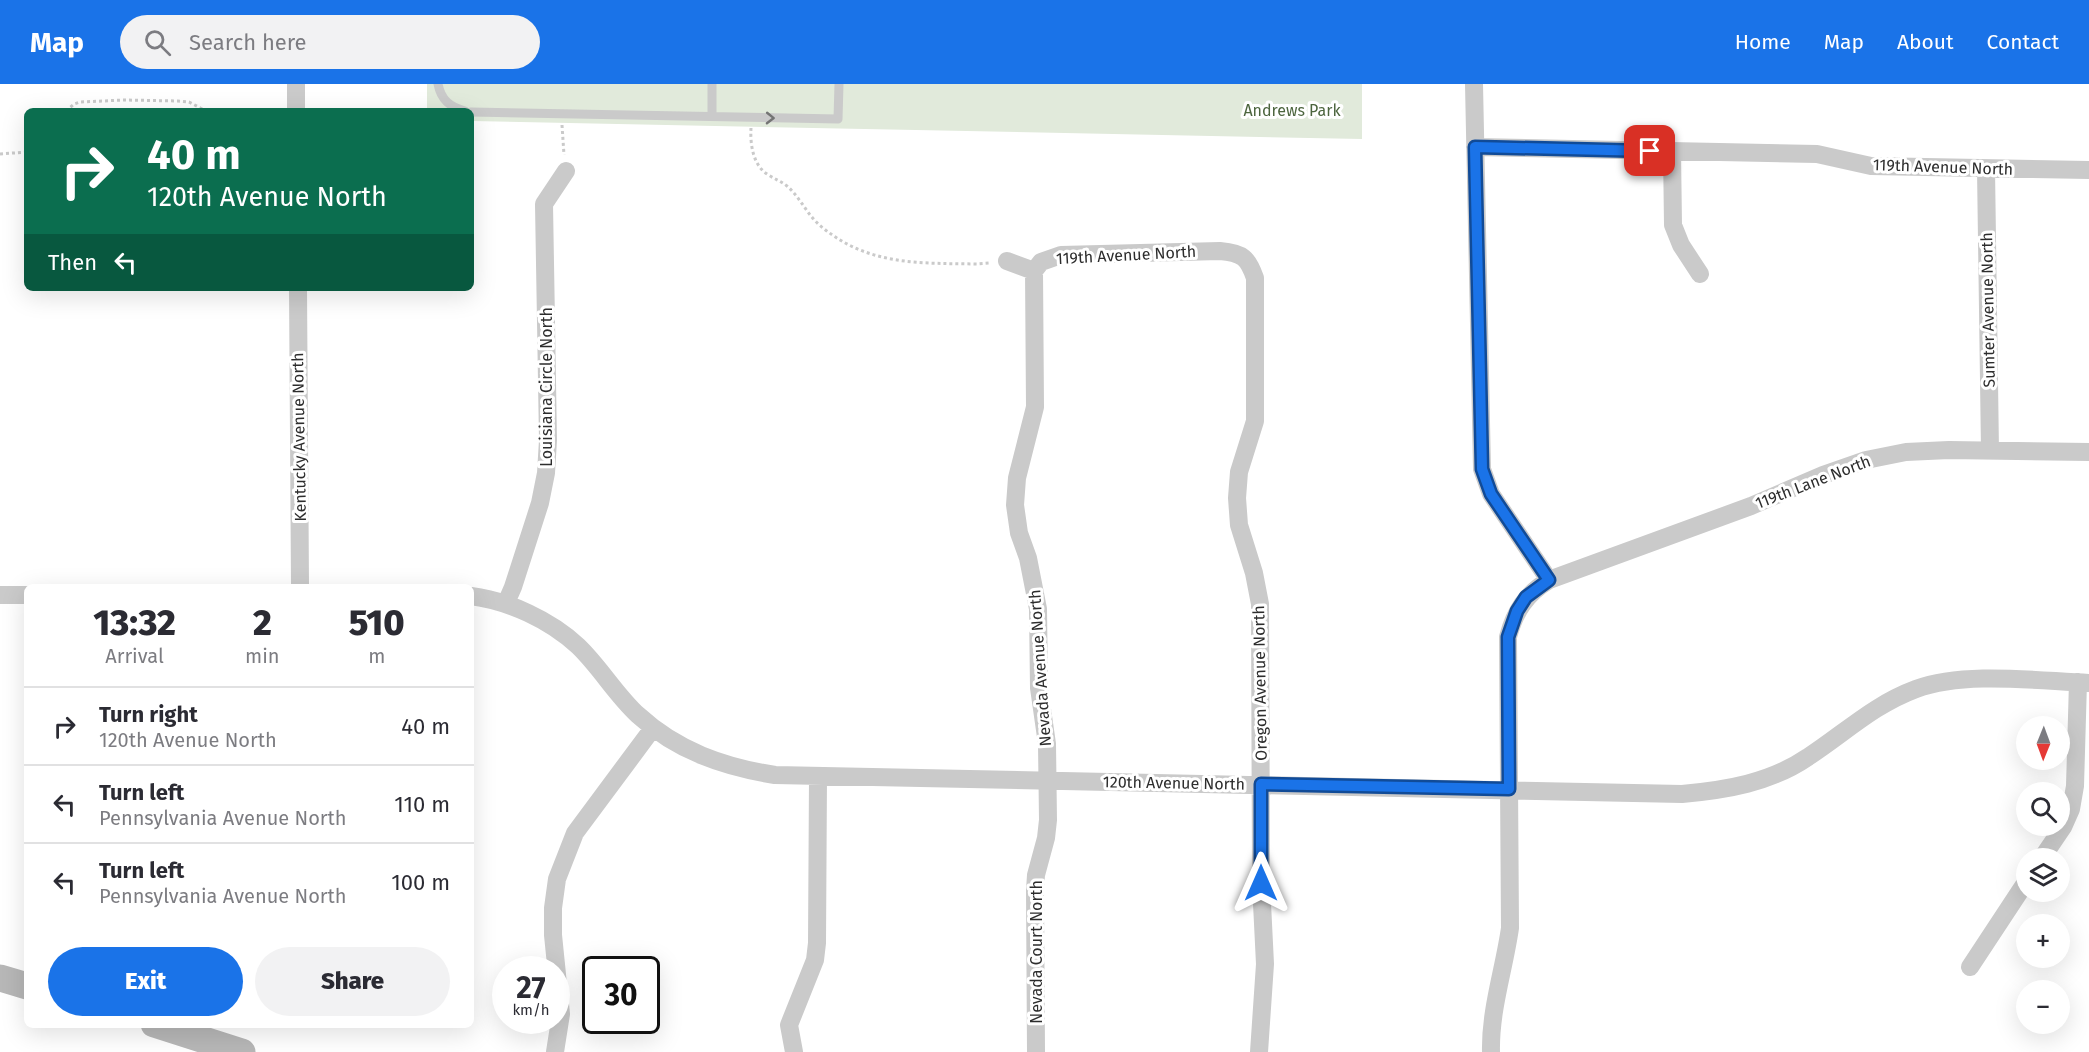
<!DOCTYPE html>
<meta charset="utf-8">
<style>
:root{--surface:#fff;--page:#f2f2f3;--text:#2b2b33;--muted:#7c7c81;--line:#e1e1e2;--accent:#1a73e8}
body{margin:0;font-family:"Fira Sans",sans-serif;background:var(--page);color:var(--text);height:100vh;display:flex;flex-direction:column;font-size:22px;white-space:nowrap}
*{box-sizing:border-box;margin:0}
p{font-size:20px;color:var(--muted)}
.icon{flex:none;width:33px;height:33px;fill:none;stroke:currentColor;stroke-width:2;stroke-linecap:round;stroke-linejoin:round}
.map{position:relative;flex:1;overflow:hidden}
.details{position:absolute;left:24px;top:500px;width:450px;height:444px;display:flex;flex-direction:column;background:var(--surface);border-radius:9px;box-shadow:0 6px 24px #0002}
.details>*{flex:none}
.banner{position:absolute;left:24px;top:24px;width:450px;height:183px;border-radius:9px;box-shadow:0 6px 24px #0002;background:#0b6e4f;color:#fff;overflow:hidden}
.needle{width:39px;rotate:181deg}
.buttons{position:absolute;left:2016px;top:632px;display:grid;gap:12px}
.buttons a{display:grid;place-items:center;width:54px;height:54px;border-radius:50%;background:var(--surface);box-shadow:0 6px 24px #0002;font-size:30px}
.speed{position:absolute;left:492px;top:872px;display:flex;gap:12px;font-size:30px;font-weight:700;text-align:center}
.speed>*{display:grid;place-content:center;width:78px;height:78px;border-radius:50%;background:var(--surface);box-shadow:0 6px 24px #0002;line-height:1}
.speed small{font-size:15px;font-weight:400}
.speed .limit{border:3px solid #111;border-radius:9px;background:#fff;color:#111}
.pin{position:absolute;display:grid;place-items:center;width:51px;height:51px;color:#fff;margin:-26px;border-radius:12px;box-shadow:0 3px 9px #0006}
.me{position:absolute;width:66px;margin:-33px;rotate:0deg;stroke-linejoin:round;filter:drop-shadow(0 0 4px #0008)}
.turn{display:flex;align-items:center;gap:21px;height:126px;padding:0 24px;font-size:27px}
.turn .icon{width:78px;height:78px;stroke-width:2.5}
.turn b{display:block;font-size:42px;line-height:51px}
.then{display:flex;align-items:center;height:57px;padding:0 24px;background:#0003;gap:12px;font-size:22px}
.eta{display:flex;justify-content:space-evenly;align-items:center;height:102px;text-align:center}
.eta b{font-size:36px;font-weight:800;line-height:42px}
.action{display:flex;gap:12px;margin-top:auto;padding:12px 24px}
.action a{flex:1;height:69px;border-radius:36px;background:var(--accent);color:#fff;font-size:24px;font-weight:800;line-height:69px;text-align:center}
.action a+a{background:var(--page);color:var(--text)}
ul{padding:0;list-style:none}
li{display:flex;align-items:center;gap:18px;height:78px;padding:0 24px;border-top:2px solid var(--line)}
li div{flex:1}
li b{display:block;font-size:22px}
li em{font-style:normal}
header{display:flex;align-items:center;gap:36px;box-sizing:border-box;height:84px;padding:0 30px;background:var(--accent);color:#fff}
header strong{font-size:28px}
nav{display:flex;gap:33px;margin-inline-start:auto;font-size:21px}
.search{width:420px;height:54px;background:var(--page);display:flex;align-items:center;gap:15px;box-sizing:border-box;padding:0 21px;border-radius:33px;color:var(--muted);font-size:22px}
.map>svg:first-child{display:block}
</style>
<header>
<strong>Map</strong>
<div class="search"><svg class="icon" aria-label="search" viewBox="0 0 24 24"><circle cx="10" cy="10" r="6"/><path d="M15 15l6 6"/></svg>Search here</div>
<nav><a>Home</a><a>Map</a><a>About</a><a>Contact</a></nav>
</header>
<div class="map">
<svg width="2089" height="968" viewBox="0 0 2089 968">
<rect width="100%" height="100%" fill="#fff"/>
<path fill="#e1eadb" d="M427 0H1362V55L471 37V27H427Z"/>
<g fill="none" stroke-linecap="round" stroke-linejoin="round">
<path stroke="#cacaca" stroke-width="3" stroke-dasharray="3 3" stroke-linecap="butt" d="M66 27 74 20 80 18 125 16 178 17 189 18 206 27
M562 41 564 71
M751 44C750 60 753 81 767 90 774 95 781 97 787 102 801 114 808 133 823 144 870 182 920 179 977 180L990 179
M0 70 27 68"/>
<path stroke="#cacaca" stroke-width="9" d="M438 0C441 16 450 23 465 27
M471 28 838 35 839 0
M712 32V0"/>
<path stroke="#cacaca" stroke-width="18" d="M296 0V27
M1474 0 1482 385 1491 410 1549 496
M1475 63 1817 70 1871 82 2089 86
M1672 67 1673 141 1681 161 1700 190
M1986 85 1990 367
M1007 177 1034 187 1041 178 1061 171 1220 167C1243 169 1248 174 1255 194V337L1239 388 1237 414 1239 441 1254 489 1260 520 1261 799 1265 880 1259 968
M1034 187 1035 323 1017 394 1015 421 1019 449 1028 474 1038 525 1039 604 1047 660 1048 736 1046 754 1036 791 1035 806 1036 968
M298 204 300 502
M0 511H27
M471 512C509 517 550 536 578 562 600 583 616 611 638 631 677 667 724 683 775 691L1682 710C1726 706 1770 699 1808 673 1845 649 1873 621 1916 605 1965 587 2037 597 2089 599
M506 519 513 503 540 419 546 389 548 356 544 120 566 87
M2042 774 2063 743 2071 725 2075 702 2078 598
M1970 883 2026 798
M555 968 561 930 553 851V824L557 795 575 749 653 644
M794 968 789 941 815 876 817 859 818 693
M1491 968C1490 926 1504 886 1510 844L1508 553C1515 527 1526 510 1549 496L1751 422 1823 391 1866 376 1906 368 1949 366 2089 368"/>
<path stroke="#b7b7b7" stroke-width="27" d="M0 894 27 902
M154 940 242 968"/>
</g>
<defs><path id="oneway-chevron" d="M-2-3.5L2.5 0L-2 3.5" fill="none" stroke-width="1.6" stroke-linecap="round" stroke-linejoin="round" transform="scale(1.5)"/></defs>
<use stroke="#747474" href="#oneway-chevron" transform="translate(770 34) rotate(1)"/>
<g fill="none" stroke-linecap="round" stroke-linejoin="round">
<defs>
<path id="route" d="M1261 799V700L1509 705 1508 553 1517 527 1526 513 1549 496 1491 410 1482 385 1475 63 1650 67"/>
</defs>
<use href="#route" stroke="#114b97" stroke-width="15"/>
<use href="#route" stroke="#1a73e8" stroke-width="10"/>
</g>
<g text-anchor="middle" dominant-baseline="central" stroke-width="6" stroke-linejoin="round" paint-order="stroke">
<g font-size="16" fill="#4c653e" stroke="#fff">
<text x="1292" y="26">Andrews Park</text>
</g>
<g font-size="16" fill="#2d2d2d" stroke="#fff">
<text transform="translate(1943 83) rotate(2)">119th Avenue North</text>
<text transform="translate(1126 171) rotate(-3)">119th Avenue North</text>
<text transform="translate(1988 226) rotate(-91)">Sumter Avenue North</text>
<text transform="translate(546 303) rotate(-90)">Louisiana Circle North</text>
<text transform="translate(299 353) rotate(-91)">Kentucky Avenue North</text>
<text transform="translate(1813 398) rotate(-21)">119th Lane North</text>
<text transform="translate(1040 584) rotate(-94)">Nevada Avenue North</text>
<text transform="translate(1260 599) rotate(-91)">Oregon Avenue North</text>
<text transform="translate(1174 699) rotate(1)">120th Avenue North</text>
<text transform="translate(1036 868) rotate(-90)">Nevada Court North</text>
</g>
</g>
</svg>
<div class="buttons">
<a><svg class="needle" viewBox="-14 -14 28 28"><path d="M0-13l5 13h-10z" fill="#e53935"/><path d="M0 13l5-13h-10z" fill="#7c7c81"/></svg></a>
<a><svg class="icon" aria-label="search" viewBox="0 0 24 24"><circle cx="10" cy="10" r="6"/><path d="M15 15l6 6"/></svg></a>
<a><svg class="icon" aria-label="layers" viewBox="0 0 24 24"><path d="M12 4l9 5-9 5-9-5zM3 14l9 5 9-5"/></svg></a>
<a>+</a>
<a>−</a>
</div>
<div class="speed"><div>27<small>km/h</small></div><div class="limit">30</div></div>
<div class="pin" style="left:1650px;top:67px;background:#d93025"><svg class="icon" aria-label="arrive" viewBox="0 0 24 24"><path d="M6 21V4h12l-3 4 3 4H6"/></svg></div>
<svg class="me" style="left:1261px;top:799px" viewBox="-20 -20 40 40"><path d="M0-17L14 15 0 8-14 15z" fill="#1a73e8" stroke="#fff" stroke-width="4"/></svg>
<div class="banner">
<div class="turn"><svg class="icon" aria-label="right" viewBox="0 0 24 24"><path d="M7 20v-9h11M14 6l5 5-5 5"/></svg><div><b>40 m</b>120th Avenue North</div></div>
<div class="then">Then<svg class="icon" aria-label="left" viewBox="0 0 24 24"><path d="M17 20v-9H6M10 6l-5 5 5 5"/></svg></div>
</div>
<section class="details">
<div class="eta">
<div><b>13:32</b><p>Arrival</p></div>
<div><b>2</b><p>min</p></div>
<div><b>510</b><p>m</p></div>
</div>
<ul>
<li><svg class="icon" aria-label="right" viewBox="0 0 24 24"><path d="M7 20v-9h11M14 6l5 5-5 5"/></svg><div><b>Turn right</b><p>120th Avenue North</p></div><em>40 m</em></li>
<li><svg class="icon" aria-label="left" viewBox="0 0 24 24"><path d="M17 20v-9H6M10 6l-5 5 5 5"/></svg><div><b>Turn left</b><p>Pennsylvania Avenue North</p></div><em>110 m</em></li>
<li><svg class="icon" aria-label="left" viewBox="0 0 24 24"><path d="M17 20v-9H6M10 6l-5 5 5 5"/></svg><div><b>Turn left</b><p>Pennsylvania Avenue North</p></div><em>100 m</em></li>
</ul>
<div class="action"><a>Exit</a><a>Share</a></div>
</section>
</div>
